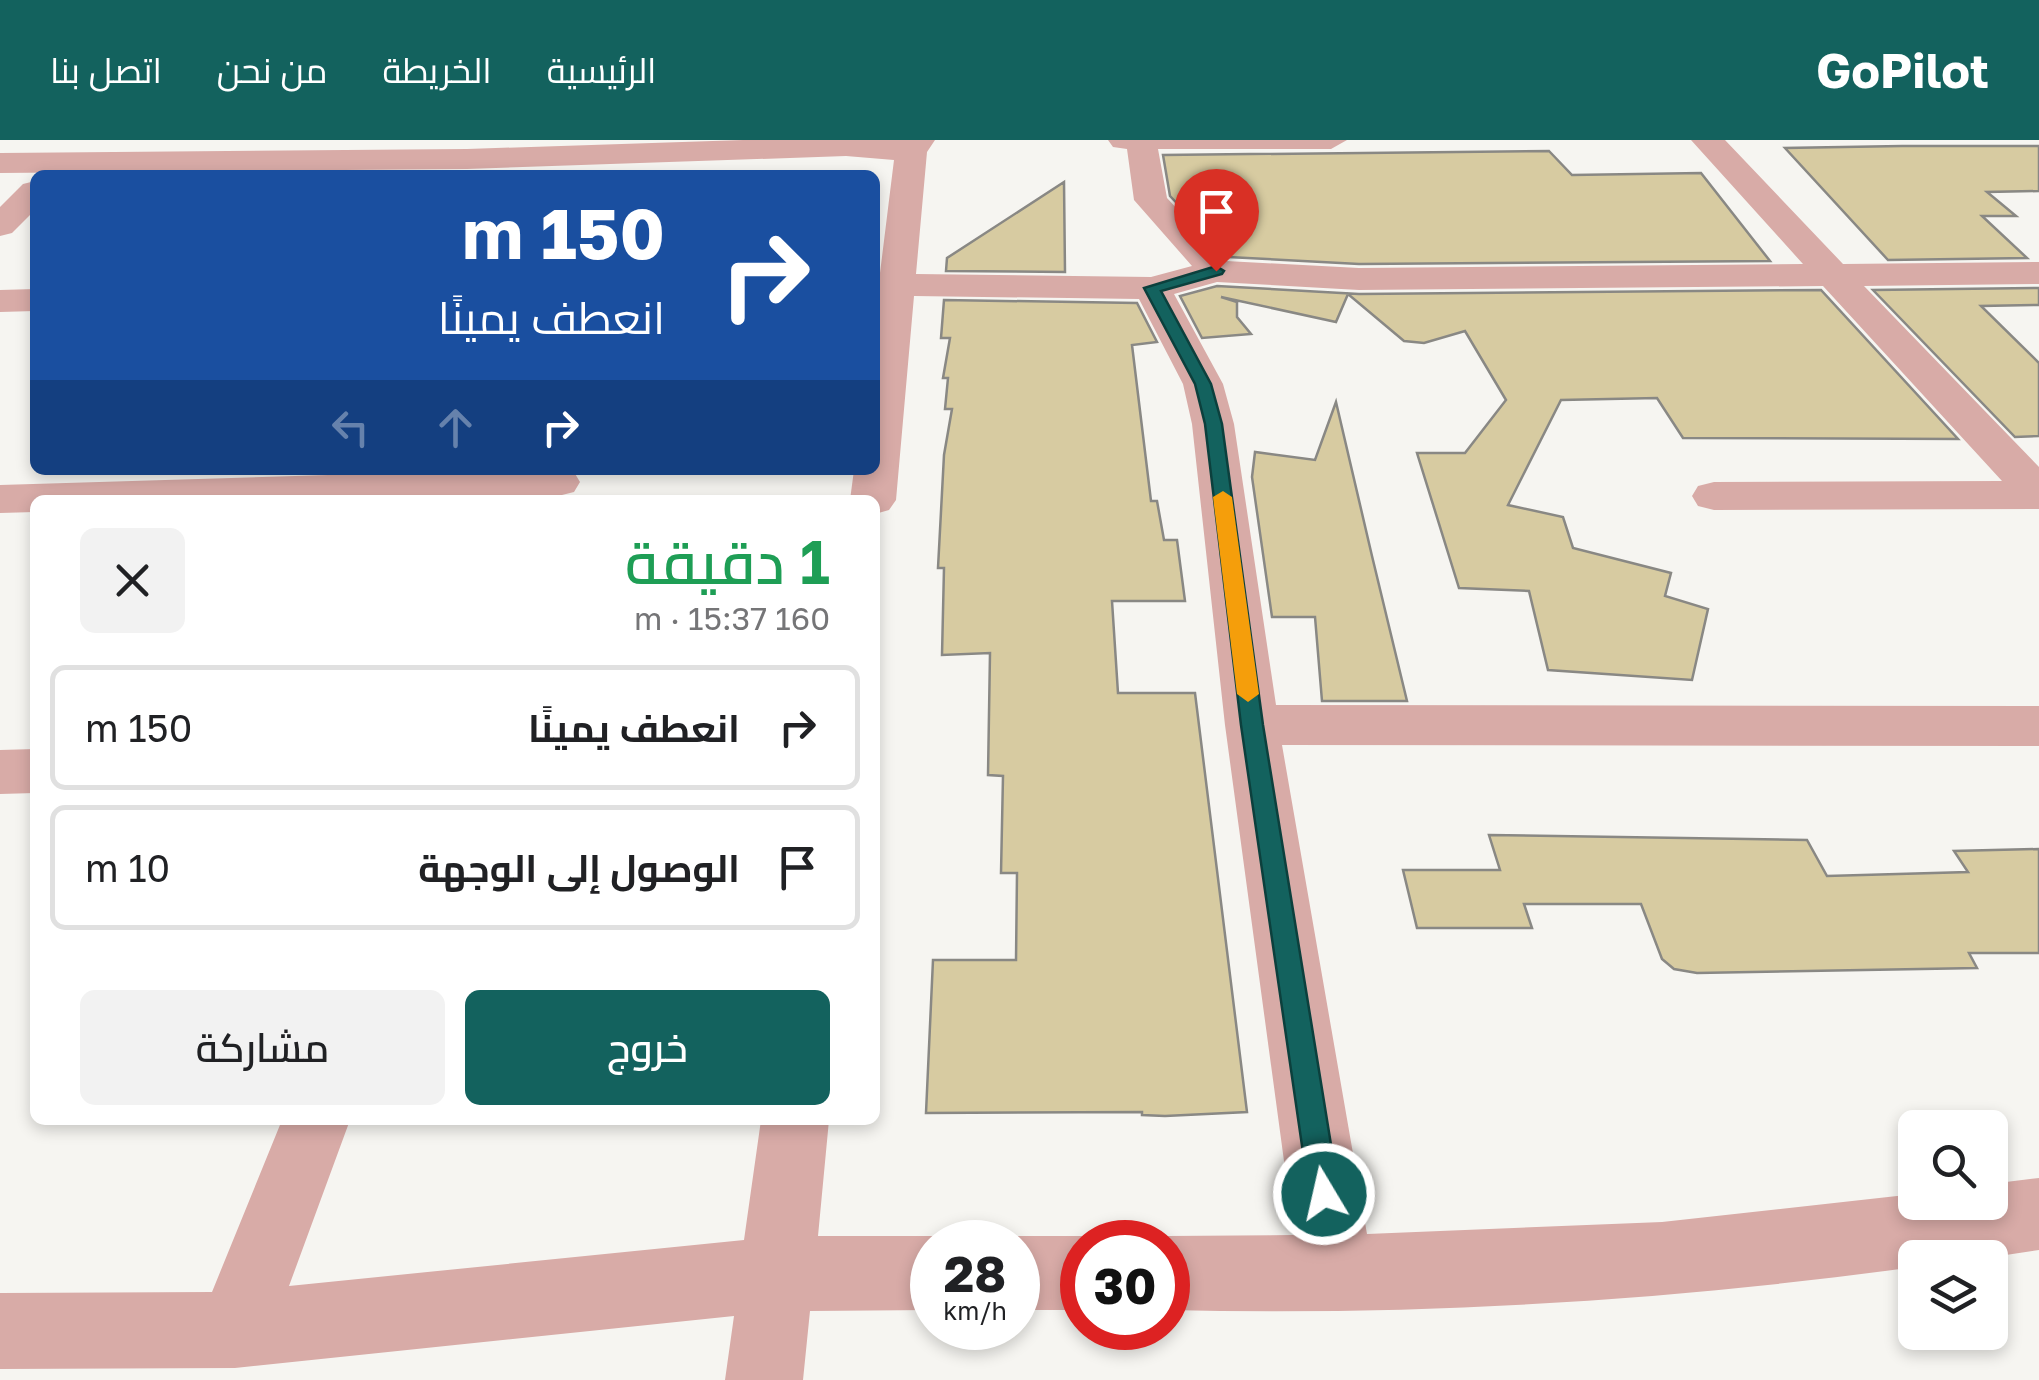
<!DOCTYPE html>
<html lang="ar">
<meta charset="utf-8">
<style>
:root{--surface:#fff;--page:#f2f2f2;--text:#202124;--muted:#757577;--line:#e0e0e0;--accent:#13625e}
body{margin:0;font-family:"Golos Text",Cairo,sans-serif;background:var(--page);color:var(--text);direction:rtl;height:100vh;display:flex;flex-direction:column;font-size:38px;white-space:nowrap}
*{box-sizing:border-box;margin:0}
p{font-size:32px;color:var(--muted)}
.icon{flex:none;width:55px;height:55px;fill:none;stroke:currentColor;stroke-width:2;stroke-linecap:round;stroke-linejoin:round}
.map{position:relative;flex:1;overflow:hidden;direction:ltr}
.drawer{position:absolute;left:30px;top:355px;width:850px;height:630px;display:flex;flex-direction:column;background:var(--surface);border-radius:15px;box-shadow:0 5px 15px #0003;direction:rtl}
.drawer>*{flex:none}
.top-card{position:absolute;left:30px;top:30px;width:850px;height:305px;border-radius:15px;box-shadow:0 5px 15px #0003;direction:rtl;background:#1a4fa0;color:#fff;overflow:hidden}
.buttons{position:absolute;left:1898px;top:970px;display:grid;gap:20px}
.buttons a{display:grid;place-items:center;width:110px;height:110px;border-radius:15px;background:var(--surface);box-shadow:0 5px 15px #0003;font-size:50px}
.speed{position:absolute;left:910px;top:1080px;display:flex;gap:20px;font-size:50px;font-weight:700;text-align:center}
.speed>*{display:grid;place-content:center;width:130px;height:130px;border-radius:50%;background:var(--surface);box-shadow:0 5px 15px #0003;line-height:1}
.speed small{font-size:25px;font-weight:400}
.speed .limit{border:15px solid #d22;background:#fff;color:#111}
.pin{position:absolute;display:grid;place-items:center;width:85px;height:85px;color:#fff;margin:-102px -42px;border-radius:50% 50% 50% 0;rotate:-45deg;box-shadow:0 0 10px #0007}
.pin .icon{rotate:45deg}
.me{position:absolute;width:110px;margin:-55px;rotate:351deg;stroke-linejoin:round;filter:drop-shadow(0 0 8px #0008)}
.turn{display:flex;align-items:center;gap:35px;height:210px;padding:0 50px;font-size:45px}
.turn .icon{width:130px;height:130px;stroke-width:2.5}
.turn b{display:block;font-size:70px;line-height:85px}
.lanes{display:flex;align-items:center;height:95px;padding:0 50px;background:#0003;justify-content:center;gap:50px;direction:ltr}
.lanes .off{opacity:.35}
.round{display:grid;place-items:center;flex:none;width:105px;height:105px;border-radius:15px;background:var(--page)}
.summary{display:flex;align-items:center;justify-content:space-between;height:170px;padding:0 50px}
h1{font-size:60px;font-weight:600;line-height:75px;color:#1e9e55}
.action{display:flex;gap:20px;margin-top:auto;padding:20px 50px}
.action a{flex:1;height:115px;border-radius:15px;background:var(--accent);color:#fff;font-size:40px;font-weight:600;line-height:115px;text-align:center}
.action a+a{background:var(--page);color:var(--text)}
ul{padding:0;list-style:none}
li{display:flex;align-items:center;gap:30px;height:125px;margin:0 20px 15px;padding:0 30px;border:5px solid var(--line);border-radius:15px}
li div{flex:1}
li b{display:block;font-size:38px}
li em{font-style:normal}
header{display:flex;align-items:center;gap:60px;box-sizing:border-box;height:140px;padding:0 50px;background:var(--accent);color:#fff}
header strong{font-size:48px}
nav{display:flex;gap:55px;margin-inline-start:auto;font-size:35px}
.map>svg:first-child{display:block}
</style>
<header>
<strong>GoPilot</strong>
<nav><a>الرئيسية</a><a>الخريطة</a><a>من نحن</a><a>اتصل بنا</a></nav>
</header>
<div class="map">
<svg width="2039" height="1240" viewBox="0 0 2039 1240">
<rect width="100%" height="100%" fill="#f6f5f1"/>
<path fill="#d7cba1" stroke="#898884" stroke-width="2.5" d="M1902 6H2039V51L1987 52 2016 76H1982L2027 118 1888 120 1785 8Z
M1549 11 1572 35 1701 33 1770 121 1359 124 1228 117 1170 56 1163 15Z
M1064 42 1065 132 946 131 947 118Z
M1217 146 1359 154 1821 150 1958 299 1683 298 1657 258 1561 260 1508 365 1563 377 1573 408 1671 433 1665 456 1708 469 1692 540 1548 530 1529 451 1459 448 1417 313H1465L1506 260 1465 191 1424 203 1404 201 1348 154 1336 182 1221 157 1237 162V177L1251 194 1202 198 1180 156Z
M2039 148V165L1981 166 2039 223V296L2015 297 1873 150Z
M944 160 1137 163 1157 202 1132 205 1151 361H1157L1164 400H1177L1185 461H1112L1118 553H1195L1247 972 1165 976 1142 975V972L926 973 933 820H1016L1017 733H1001L1003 636 988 635 990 513 942 515 944 428H938L944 315 952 269H945L948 238H943L950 198H941Z
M1336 262 1372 416 1407 561H1322L1315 477H1272L1252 337 1255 312 1315 320Z
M1489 695 1807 700 1827 736 1968 732 1954 711 2039 709V813H1969L1977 828 1697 833 1674 829 1662 819 1641 764H1524L1532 788H1417L1403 730H1500Z"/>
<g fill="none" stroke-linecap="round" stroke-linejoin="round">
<path fill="#d8aba7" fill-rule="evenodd" d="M743 0H935L927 12 916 134 1151 137 1192 126 1134 60 1127 9 1113 7 1108 0H1347L1331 9H1158L1167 58 1226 121 1359 128 1803 124 1691 0H1725L1843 124 2039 122V144L1864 146 2039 327V369L1714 370 1698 366 1692 356 1698 346 1714 342 2002 341 1823 146 1359 150 1217 142 1174 154 1223 244 1234 284 1276 565 2039 566V606L1282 605 1367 1094 1662 1082 1915 1054V1062H1990V1044L2039 1038V1110L1986 1118H1915V1127C1668 1161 1417 1176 1168 1170V1102H1152L1168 1096 1294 1095 1225 585 1192 284 1183 244 1139 159 914 156 896 360 889 370 875 374V360H850L854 330H875V133H880L894 20 846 16 467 29 0 33V13L467 9Z
M35 41V70L12 93 0 96V67L23 44Z
M35 149V171L0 172V150Z
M492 330H566L574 332 580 342 574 352 558 356 35 360V372L0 373V345Z
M35 609V653L0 654V610Z
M282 980H350L289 1146 744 1100 761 980H829L818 1096H932L948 1102H932V1170L810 1171 803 1240H725L734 1176 235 1228 0 1229V1153L212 1152Z
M1018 1096H1082L1098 1102H1082V1170H1018V1102H1002Z"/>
</g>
<path fill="#13625e" stroke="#0c403d" stroke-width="2.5" d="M1216 126 1224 131 1222 134 1161 151 1211 244 1222 284 1263 585 1339 1054 1334 1065 1324 1069 1314 1065 1309 1054 1241 585 1205 284 1195 244 1144 148Z"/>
<path fill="#f59e0b" d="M1223 351 1232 357 1259 554 1248 562 1237 554 1213 357Z"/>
</svg>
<div class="buttons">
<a><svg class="icon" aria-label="search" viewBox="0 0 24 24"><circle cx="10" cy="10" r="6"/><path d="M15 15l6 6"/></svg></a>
<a><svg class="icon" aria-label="layers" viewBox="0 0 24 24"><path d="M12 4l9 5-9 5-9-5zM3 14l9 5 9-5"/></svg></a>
</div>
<div class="speed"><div>28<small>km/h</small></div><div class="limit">30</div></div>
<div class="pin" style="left:1216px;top:131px;background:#d93025"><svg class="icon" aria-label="arrive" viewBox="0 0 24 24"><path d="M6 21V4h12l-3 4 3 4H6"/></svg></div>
<svg class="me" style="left:1324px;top:1054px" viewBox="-20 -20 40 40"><circle r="17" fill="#13625e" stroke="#fff" stroke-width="3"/><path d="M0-11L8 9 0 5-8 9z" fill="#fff"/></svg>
<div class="top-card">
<div class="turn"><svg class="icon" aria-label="right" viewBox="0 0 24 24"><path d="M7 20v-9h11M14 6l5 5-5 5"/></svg><div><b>150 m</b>انعطف يمينًا</div></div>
<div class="lanes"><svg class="icon off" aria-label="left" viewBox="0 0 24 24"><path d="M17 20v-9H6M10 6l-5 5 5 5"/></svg><svg class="icon off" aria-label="ahead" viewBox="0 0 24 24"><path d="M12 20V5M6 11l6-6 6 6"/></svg><svg class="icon" aria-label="right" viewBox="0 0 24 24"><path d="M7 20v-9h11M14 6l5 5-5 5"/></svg></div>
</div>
<section class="drawer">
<div class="summary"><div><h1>1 دقيقة</h1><p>160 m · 15:37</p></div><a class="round"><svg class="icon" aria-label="close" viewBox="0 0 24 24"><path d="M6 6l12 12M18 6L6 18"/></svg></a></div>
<ul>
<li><svg class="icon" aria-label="right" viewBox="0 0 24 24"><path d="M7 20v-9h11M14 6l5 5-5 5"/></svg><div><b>انعطف يمينًا</b></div><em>150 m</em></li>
<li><svg class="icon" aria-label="arrive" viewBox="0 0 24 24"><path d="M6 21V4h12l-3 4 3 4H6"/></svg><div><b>الوصول إلى الوجهة</b></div><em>10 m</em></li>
</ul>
<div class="action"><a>خروج</a><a>مشاركة</a></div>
</section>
</div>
